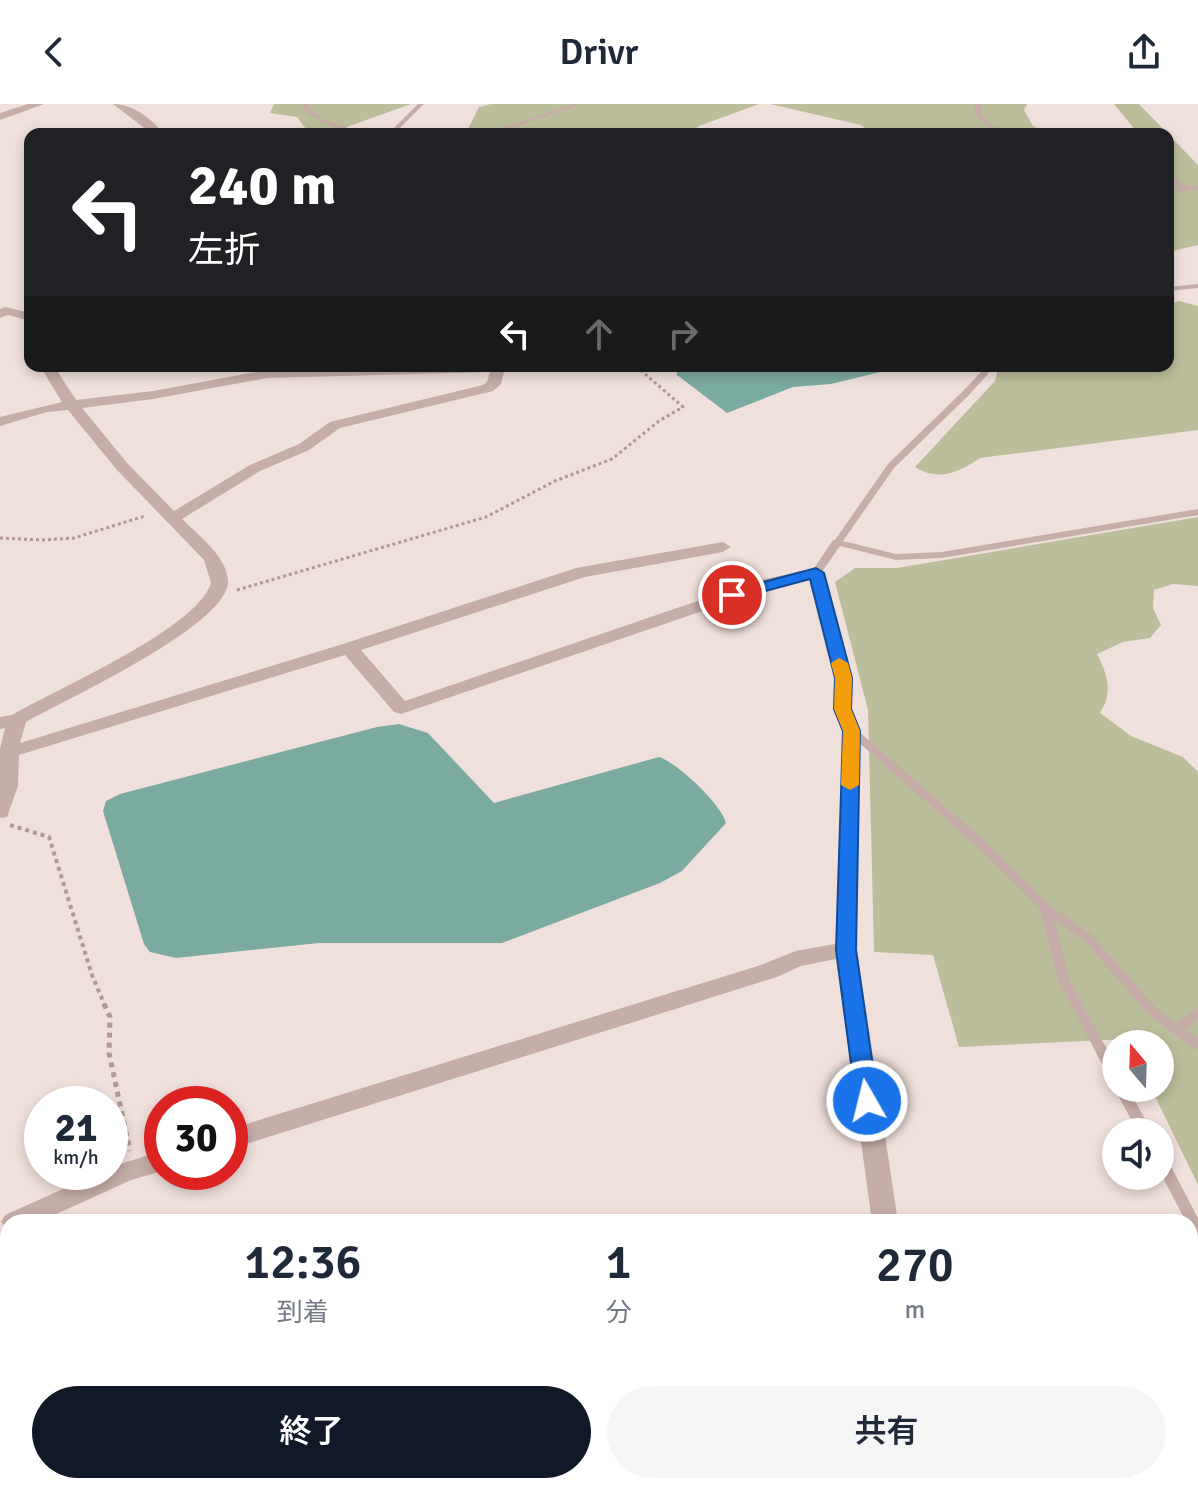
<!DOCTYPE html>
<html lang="ja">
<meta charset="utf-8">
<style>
:root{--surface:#fff;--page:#f6f6f7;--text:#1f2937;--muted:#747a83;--accent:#111827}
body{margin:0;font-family:Signika,"Noto Sans JP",sans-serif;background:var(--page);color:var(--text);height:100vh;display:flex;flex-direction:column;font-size:30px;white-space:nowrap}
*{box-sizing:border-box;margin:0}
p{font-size:26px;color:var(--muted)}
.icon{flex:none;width:44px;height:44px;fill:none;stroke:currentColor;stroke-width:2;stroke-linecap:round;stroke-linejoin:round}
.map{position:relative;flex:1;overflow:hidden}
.panel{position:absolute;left:0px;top:1110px;width:1198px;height:280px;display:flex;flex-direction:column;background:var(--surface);border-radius:24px 24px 0 0;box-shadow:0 4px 12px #0003}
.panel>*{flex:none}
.banner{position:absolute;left:24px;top:24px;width:1150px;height:244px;border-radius:16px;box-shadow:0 4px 12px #0003;background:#202124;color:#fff;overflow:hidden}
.needle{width:52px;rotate:341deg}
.tools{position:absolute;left:1102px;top:926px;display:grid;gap:16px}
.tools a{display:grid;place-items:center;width:72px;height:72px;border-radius:50%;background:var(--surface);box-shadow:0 4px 12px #0003;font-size:40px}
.speed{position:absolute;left:24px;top:982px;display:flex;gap:16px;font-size:40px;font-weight:700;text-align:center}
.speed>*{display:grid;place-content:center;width:104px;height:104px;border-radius:50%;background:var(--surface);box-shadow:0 4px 12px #0003;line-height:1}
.speed small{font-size:20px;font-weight:400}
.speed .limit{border:12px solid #d22;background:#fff;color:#111}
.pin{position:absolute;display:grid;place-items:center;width:68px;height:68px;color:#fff;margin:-34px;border:4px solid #fff;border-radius:50%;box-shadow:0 2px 8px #0007}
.me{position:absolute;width:88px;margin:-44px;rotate:352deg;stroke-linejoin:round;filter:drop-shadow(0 0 6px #0008)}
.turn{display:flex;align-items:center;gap:28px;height:168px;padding:0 32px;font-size:36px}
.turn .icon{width:104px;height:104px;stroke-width:2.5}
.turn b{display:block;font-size:56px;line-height:68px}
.lanes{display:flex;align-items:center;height:76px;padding:0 32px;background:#0003;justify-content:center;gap:40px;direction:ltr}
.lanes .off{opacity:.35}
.eta{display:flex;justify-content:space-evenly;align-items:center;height:136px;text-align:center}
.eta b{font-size:48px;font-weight:600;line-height:56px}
.action{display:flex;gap:16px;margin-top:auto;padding:16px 32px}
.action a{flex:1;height:92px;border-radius:48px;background:var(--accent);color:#fff;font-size:32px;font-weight:600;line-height:92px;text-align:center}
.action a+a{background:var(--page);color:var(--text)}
header{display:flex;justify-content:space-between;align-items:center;height:104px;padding:0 32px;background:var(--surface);font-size:36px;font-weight:600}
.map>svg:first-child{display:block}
</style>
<header><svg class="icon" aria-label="back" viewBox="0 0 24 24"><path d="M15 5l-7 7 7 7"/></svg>Drivr<svg class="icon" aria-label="share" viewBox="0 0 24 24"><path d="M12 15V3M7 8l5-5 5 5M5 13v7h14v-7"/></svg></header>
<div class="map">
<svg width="1198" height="1390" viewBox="0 0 1198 1390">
<rect width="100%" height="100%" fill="#f0e0db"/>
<path fill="#bcbe9b" d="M274 0H411L327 30H300L306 25 297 13 270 9Z
M491 0H759L699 22 694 26 698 30H404L468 25 479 3Z
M770 0H1027L1024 6 1033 22 1050 30H871L861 21Z
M1114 0H1139L1168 30H1134L1136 27Z
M1168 30 1198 61V141L1168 148Z
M1179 197 1198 202V326L980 354C959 368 939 378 915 363L995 277 999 262H1168V200Z
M1198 413V482L1173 480 1154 486 1153 504 1161 521 1150 534 1123 538 1097 550C1108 571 1113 589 1100 609L1131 632 1183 653 1198 668V1081L1151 984H1160V940H1130L1127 935 959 943 933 851 874 848 868 606 835 478 855 464H897Z"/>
<path fill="#7baba0" d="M676 262H905L831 280 793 283 727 309 677 271Z
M399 620 428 629 494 699 659 653C678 659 722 701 726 719L682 767 660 779 502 839H319L176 854 150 848 144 840 103 707 106 697 120 690 377 623Z"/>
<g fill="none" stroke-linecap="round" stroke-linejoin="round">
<path stroke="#b39792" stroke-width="3" stroke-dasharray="3 3" stroke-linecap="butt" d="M0 434 42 436 74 434 145 412
M237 486 486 413 555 377 612 355 659 317 683 303 636 262"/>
<path stroke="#b39792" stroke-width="4" stroke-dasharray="4 4" stroke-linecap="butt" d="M10 721 49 733 92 871 105 902"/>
<path stroke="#b39792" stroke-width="5" stroke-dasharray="5 5" stroke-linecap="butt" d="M104 900 110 913 109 949 130 1047
M859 1382 861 1390
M401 1390 419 1382"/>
<path fill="#c7ada7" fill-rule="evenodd" d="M303 0H309L308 4 325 16 365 30C343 30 321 18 303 6Z
M418 0H424L394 30H388Z
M574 0H583L493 30H484Z
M975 0H981V10L990 20 1011 30C995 30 985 21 975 10Z
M1168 72 1190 83 1198 82V86L1168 89V85L1182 84 1168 76Z
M1198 180V184L1168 187V183Z
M982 262H990L988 270 968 292 894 364 843 437 896 450 942 448 1198 405V411L942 454 896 456 840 442 821 469 848 574 847 605 857 626 984 736 1049 800 1092 831 1158 906 1177 919 1194 906 1198 904V916L1186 926 1198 934V946L1193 944 1150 912 1084 837 1054 815 1070 877 1116 962V979L1111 977 1058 877 1039 804 976 742 857 637 852 846 850 849H842L840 846 847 627 837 605 838 574 811 469 833 436H835L888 360 962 288 981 268Z
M1116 981V984H1128L1152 1028H1138L1114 984Z
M1160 1050 1165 1051 1198 1114V1134L1193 1132 1190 1126V1118H1186L1160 1068Z"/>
<path fill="#c7ada7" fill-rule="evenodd" d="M28 0H44L0 16V9Z
M113 0C133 0 151 14 164 30H152Z
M6 203 30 209V217L8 211 0 214V205Z
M40 262H54L76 296 153 287 267 266 559 262 552 266 504 268 501 280 493 287 340 324 309 346 260 367 182 415C198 431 228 453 228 478 227 522 64 596 26 618L20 639 343 540 576 464 723 438 731 443 723 448 585 473 361 546 405 597 756 477 816 464 824 469 822 473 767 485 401 610 394 608 345 551 19 651 18 682 7 713 0 714V645L5 624 0 625V613L12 611C55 586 198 524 211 479L204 456 117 366 68 306 47 308 0 322V313L62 298ZM490 268 487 278 483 281 330 318 299 340 250 361 174 407 128 360 82 304 153 295 267 274Z
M846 838 854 841 857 846 898 1118H872L836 855 801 862 777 873 230 1045V1025L761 861 796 847Z
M162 1047V1067L131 1076 39 1118H8V1126L1 1118 5 1111 101 1068H110L114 1062Z
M933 1382H963L966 1390H936Z"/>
<path fill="#9b7c79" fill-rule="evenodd" d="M1198 1199V1227L1190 1230V1201Z
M1041 1382H1075L1071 1390H1037Z"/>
</g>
<path fill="#1a73e8" stroke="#114b97" stroke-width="2" d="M816 464 824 469 852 574 851 605 860 627 856 846 878 997 875 1003 867 1005 860 1003 856 997 836 846 843 627 834 605 835 574 810 475 732 496 724 491 726 488Z"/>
<path fill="#f59e0b" d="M839 554 848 559 852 574 851 605 860 627 859 681 850 686 841 681 843 627 834 605 835 574 831 559Z"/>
</svg>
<div class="tools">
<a><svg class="needle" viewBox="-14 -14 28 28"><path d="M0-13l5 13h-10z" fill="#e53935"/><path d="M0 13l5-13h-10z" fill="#747a83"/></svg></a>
<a><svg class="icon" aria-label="sound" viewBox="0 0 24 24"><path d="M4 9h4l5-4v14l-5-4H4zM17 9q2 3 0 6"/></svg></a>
</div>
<div class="speed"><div>21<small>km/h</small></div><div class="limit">30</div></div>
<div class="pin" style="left:732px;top:491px;background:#d93025"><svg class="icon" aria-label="arrive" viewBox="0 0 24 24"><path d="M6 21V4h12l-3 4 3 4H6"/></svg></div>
<svg class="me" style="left:867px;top:997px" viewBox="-20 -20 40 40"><circle r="17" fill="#1a73e8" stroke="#fff" stroke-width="3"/><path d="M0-11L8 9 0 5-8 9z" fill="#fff"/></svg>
<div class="banner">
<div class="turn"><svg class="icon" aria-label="left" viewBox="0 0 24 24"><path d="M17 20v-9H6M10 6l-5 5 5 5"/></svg><div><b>240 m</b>左折</div></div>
<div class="lanes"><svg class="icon" aria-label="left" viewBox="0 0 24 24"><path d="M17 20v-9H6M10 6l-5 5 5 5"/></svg><svg class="icon off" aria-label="ahead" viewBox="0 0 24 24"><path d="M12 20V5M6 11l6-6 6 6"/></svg><svg class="icon off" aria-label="right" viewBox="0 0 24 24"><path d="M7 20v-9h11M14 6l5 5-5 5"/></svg></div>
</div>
<section class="panel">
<div class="eta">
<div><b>12:36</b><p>到着</p></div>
<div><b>1</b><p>分</p></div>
<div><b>270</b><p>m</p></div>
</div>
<div class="action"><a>終了</a><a>共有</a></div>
</section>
</div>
